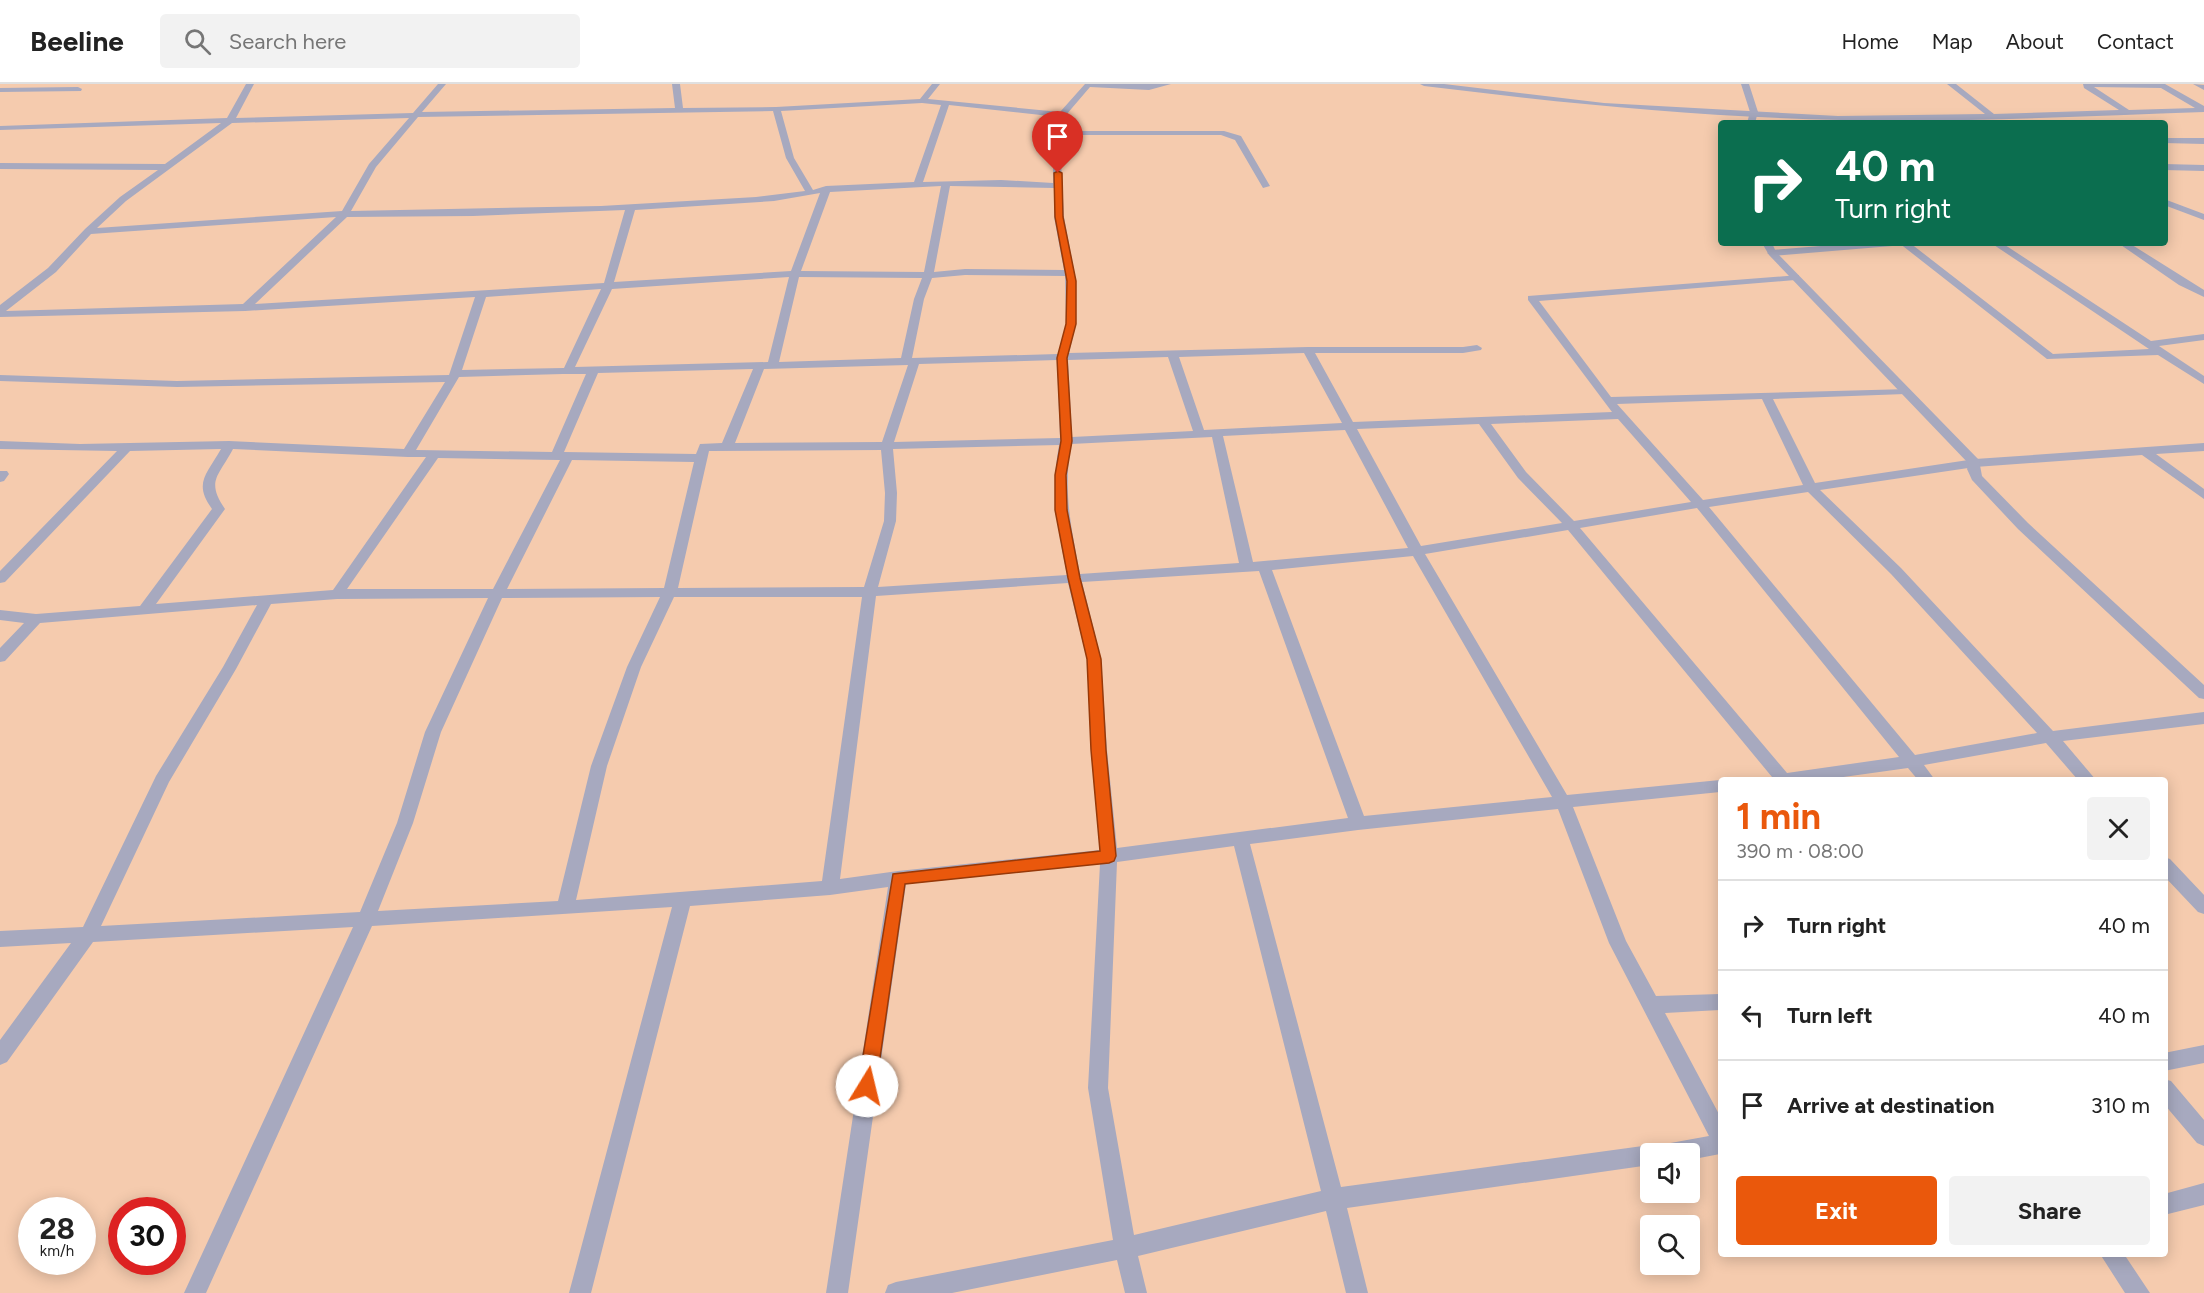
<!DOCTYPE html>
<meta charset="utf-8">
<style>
:root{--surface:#fff;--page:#f2f2f2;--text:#222;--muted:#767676;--line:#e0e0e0;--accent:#ea580c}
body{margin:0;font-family:Figtree,sans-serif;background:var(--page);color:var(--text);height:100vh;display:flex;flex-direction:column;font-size:22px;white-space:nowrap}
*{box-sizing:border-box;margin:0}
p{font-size:20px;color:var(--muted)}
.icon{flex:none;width:33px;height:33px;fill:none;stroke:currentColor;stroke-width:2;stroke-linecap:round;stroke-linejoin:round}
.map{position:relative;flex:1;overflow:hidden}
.panel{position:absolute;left:1718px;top:693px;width:450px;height:480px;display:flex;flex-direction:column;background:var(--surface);border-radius:6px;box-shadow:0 3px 15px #0003}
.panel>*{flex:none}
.guide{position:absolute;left:1718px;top:36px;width:450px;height:126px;border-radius:6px;box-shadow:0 3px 15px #0003;background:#0b6e4f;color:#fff;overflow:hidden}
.fabs{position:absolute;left:1640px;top:1059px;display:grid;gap:12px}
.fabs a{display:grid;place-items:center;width:60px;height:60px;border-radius:6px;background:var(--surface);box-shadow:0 3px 15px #0003;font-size:30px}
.speed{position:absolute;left:18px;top:1113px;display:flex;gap:12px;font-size:30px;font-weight:700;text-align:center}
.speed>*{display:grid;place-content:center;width:78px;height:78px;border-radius:50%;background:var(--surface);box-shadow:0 3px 15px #0003;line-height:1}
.speed small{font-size:15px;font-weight:400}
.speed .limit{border:9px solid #d22;background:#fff;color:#111}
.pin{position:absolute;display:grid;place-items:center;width:51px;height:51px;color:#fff;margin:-62px -26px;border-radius:50% 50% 50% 0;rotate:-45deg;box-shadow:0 0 6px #0007}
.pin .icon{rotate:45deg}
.me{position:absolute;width:66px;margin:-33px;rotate:9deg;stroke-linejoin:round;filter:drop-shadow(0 0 4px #0008)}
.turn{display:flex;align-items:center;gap:21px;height:126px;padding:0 18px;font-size:27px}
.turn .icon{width:78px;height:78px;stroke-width:2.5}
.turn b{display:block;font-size:42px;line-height:51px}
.round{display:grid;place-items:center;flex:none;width:63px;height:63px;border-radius:6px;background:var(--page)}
.head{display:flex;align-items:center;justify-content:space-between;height:102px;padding:0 18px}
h1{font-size:36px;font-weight:700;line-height:45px;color:var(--accent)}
.action{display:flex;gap:12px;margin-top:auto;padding:12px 18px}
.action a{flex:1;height:69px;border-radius:6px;background:var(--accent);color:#fff;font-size:24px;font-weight:700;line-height:69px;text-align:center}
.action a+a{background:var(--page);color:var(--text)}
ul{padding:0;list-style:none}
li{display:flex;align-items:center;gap:18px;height:90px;padding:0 18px;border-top:2px solid var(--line)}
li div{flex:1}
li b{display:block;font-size:22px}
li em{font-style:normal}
header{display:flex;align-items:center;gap:36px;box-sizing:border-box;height:84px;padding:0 30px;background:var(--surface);border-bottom:2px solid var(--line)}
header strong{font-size:28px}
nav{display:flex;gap:33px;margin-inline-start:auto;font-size:21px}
.search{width:420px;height:54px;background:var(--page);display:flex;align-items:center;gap:15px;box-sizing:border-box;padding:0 21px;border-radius:6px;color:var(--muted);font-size:22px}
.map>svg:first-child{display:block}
</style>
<header>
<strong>Beeline</strong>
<div class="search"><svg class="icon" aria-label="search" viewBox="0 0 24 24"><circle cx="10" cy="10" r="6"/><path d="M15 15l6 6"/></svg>Search here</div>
<nav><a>Home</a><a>Map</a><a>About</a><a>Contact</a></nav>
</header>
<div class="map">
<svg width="2204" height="1209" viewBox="0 0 2204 1209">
<rect width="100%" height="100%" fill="#fbf1e9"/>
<path fill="#f5cbae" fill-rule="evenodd" d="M0 0H2204V1209H0ZM1720 39H2164V159H1720ZM1720 696H2164V1170H1720ZM1650 1070H1689V1108H1650ZM32 1126H82V1178H32ZM122 1126H172V1178H122ZM1650 1142H1689V1180H1650Z"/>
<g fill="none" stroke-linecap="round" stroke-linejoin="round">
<path fill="#a7a9bf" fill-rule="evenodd" d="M246 0H254L236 34 413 29 438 0H446L422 28 675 24 672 0H680L683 24 776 23 920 15 932 0H940L928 15 1060 28 1085 0H1171L1149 6 1090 3 1066 31 1071 47H1224L1241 52 1270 102 1263 104 1235 56 1221 51H1071L1061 77 1064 133 1076 197V240L1069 269 1308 263H1463L1477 261 1482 264 1481 266 1463 269H1315L1353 338 1612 328 1528 216V212L1799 191V195L1795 196 1539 217 1611 313 1909 305 1911 307 1905 310 1773 315 1815 399 1975 375 2204 359V367L2156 370 2204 405V415L2142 371 1975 383 1820 406 1901 484 2053 647 2204 628V640L2063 657 2096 696H2078L2046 659 1924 681 1935 696H1918L1908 684 1822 696H1770L1772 693 1568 446 1425 470 1567 711 1720 696H1721L1720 708 1573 723 1626 857 1656 912 1720 910V926L1665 929 1720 1032V1070L1689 1076V1070H1650V1081L1347 1124 1368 1209H1346L1326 1127 1138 1172 1147 1209H1125L1117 1176 952 1209H885L888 1201 896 1198 1113 1156 1088 1004 1100 780 906 800 848 1209H826L888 803 830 811 690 822 591 1209H569L672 823 372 842 206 1209H184L353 843 93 858 7 978 0 981V956L71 859 0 863V847L83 843 156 692 223 583 257 521 40 539 5 577 0 578V564L24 539 0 536V526L36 530 140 522 212 425C193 399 207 390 221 365L130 367 5 498 0 499V487L117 367 0 365V357L80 360 229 357 404 365 445 298 177 303 0 297V291L177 297 449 291 475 213 245 227 0 233V221L48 184 85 145 120 113 158 86 0 85V79L165 80 221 39 0 46V42L227 34ZM922 19 941 21 914 98 826 102 813 106 794 74 781 27ZM949 21 1059 33 1064 49 1053 77V99L1001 96 923 98ZM773 27 786 74 805 107 756 113 601 122 351 127 376 83 418 33ZM409 34 369 80 342 127 97 144 126 117 232 39ZM941 102 924 188 801 187 830 108ZM950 102 1054 104V133L1064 186 965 185 934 188ZM820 109 791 187 614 198 635 126 774 117ZM625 126 604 199 255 220 347 133 473 132ZM336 133 243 220 6 227 56 188 91 150ZM965 191 1065 192 1066 240 1058 270 912 274 924 215 932 194ZM789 193 768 278 575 283 612 205ZM799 193 922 194 914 215 901 274 779 278ZM601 205 564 284 462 286 486 213ZM1304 269 1342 339 1204 346 1179 273ZM1168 273 1193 347 1072 353 1068 276ZM1057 276 1060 354 894 358 919 280ZM908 281 882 358 735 359 764 285ZM753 285 722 359 700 360 696 370 564 368 598 289ZM563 290H586L552 368 416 366 459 293ZM1762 315 1803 401 1703 416 1617 320ZM1618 335 1691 418 1574 437 1526 388 1491 340ZM1479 340 1518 394 1562 439 1421 462 1357 345ZM1345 346 1408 464 1253 478 1223 352ZM1212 353 1239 479 1080 490C1071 442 1063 409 1071 360ZM1059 361C1050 410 1058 443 1067 491L878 503 896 437 897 409 893 365ZM233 365 408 373H426L333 506 156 520 225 425C206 397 218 393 233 365ZM881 366 885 409 884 437 864 503 678 504 709 367ZM438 374 560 376 493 505H347ZM572 376 694 378 664 504 507 505ZM1808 408 1891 490 2037 649 1915 671 1709 423ZM1697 424 1899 673 1787 689 1580 444ZM1413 472 1552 713 1364 732 1272 486ZM1259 487 1348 734 1117 764 1107 666 1101 575 1082 498ZM1068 499 1087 575 1091 666 1100 766 898 787 840 795 876 512ZM660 513 627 583 591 682 558 817 378 827 413 739 441 648 502 514ZM674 513H862L822 797 576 816 607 682 641 583ZM488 514 425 648 397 739 360 828 101 842 169 698 236 585 271 520 337 515ZM1558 725 1609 859 1709 1052 1654 1062 1650 1061 1341 1103 1250 760 1358 746ZM1234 762 1321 1107 1134 1151 1108 1004 1117 778Z
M1420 0H1444L1604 19 1838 32 1985 30 1947 0H1956L1994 30 2119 26 2084 4 2083 0H2165L2204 22V28C2083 32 1962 39 1841 36 1701 33 1562 19 1424 2ZM2094 3 2161 4 2195 24 2129 26Z
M2193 0 2204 1V6Z
M78 3 82 5 81 7 0 8V4Z
M2164 54H2204V60L2164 59Z
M2164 80 2204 81V87L2164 86Z
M2164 115 2204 130V136L2164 121Z
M1857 159H1897L1892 162 1772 172 1767 169 1772 166Z
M1899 159H1910L2053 270 2149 265 1991 159H2002L2151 257 2204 250V256L2159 262 2204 292V300L2158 271 2047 275Z
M2118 159H2129L2204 206V213L2179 201Z
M0 387H7L9 390 4 397 0 398Z
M2164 773 2170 775 2204 811V830L2198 828 2164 792Z
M2204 961V979L2164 987V969Z
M2164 995 2171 997 2204 1036V1062L2197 1059 2164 1020Z
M2204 1099V1121L2164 1131V1110Z
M2100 1170H2124L2150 1209H2125Z"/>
<path fill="#a7a9bf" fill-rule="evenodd" d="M1741 0H1749L1758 28 1755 39H1747L1750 28Z
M1762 159H1772L1776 168 1979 376 1982 392 2028 439 2204 601V615L2199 614 2018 445 1972 396 1967 385 1969 380 1769 171Z"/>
</g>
<path fill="#ea580c" stroke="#983908" stroke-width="1.5" d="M1058 87 1062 89 1063 133 1076 197V240L1067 274 1072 357 1066 391 1067 426 1080 494 1101 575 1106 666 1116 772 1114 777 1109 779 905 800 876 1002 874 1008 867 1010 861 1008 858 1002 893 790 1100 767 1091 666 1087 575 1068 494 1055 426V391L1061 357 1057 274 1066 240 1067 197 1055 133 1054 89Z"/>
</svg>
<div class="fabs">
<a><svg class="icon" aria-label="sound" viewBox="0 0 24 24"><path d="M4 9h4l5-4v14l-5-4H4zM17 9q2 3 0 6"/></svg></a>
<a><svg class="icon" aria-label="search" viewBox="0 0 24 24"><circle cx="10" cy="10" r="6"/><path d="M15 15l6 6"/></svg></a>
</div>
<div class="speed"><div>28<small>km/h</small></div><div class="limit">30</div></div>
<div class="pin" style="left:1058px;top:89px;background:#d93025"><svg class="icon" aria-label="arrive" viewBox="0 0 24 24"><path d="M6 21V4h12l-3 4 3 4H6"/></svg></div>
<svg class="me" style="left:867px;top:1002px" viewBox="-20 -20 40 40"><circle r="19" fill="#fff"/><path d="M0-13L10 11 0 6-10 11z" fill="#ea580c"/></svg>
<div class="guide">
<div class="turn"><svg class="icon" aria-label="right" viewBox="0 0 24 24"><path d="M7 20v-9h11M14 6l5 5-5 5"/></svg><div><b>40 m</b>Turn right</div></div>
</div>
<section class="panel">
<div class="head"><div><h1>1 min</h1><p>390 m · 08:00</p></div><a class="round"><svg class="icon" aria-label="close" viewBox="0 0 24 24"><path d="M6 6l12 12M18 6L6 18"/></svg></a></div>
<ul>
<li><svg class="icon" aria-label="right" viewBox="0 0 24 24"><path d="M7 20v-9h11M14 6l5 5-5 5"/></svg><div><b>Turn right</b></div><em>40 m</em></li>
<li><svg class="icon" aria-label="left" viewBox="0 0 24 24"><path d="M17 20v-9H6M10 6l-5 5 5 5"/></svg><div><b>Turn left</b></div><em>40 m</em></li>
<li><svg class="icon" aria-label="arrive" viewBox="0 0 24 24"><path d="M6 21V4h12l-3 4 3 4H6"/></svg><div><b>Arrive at destination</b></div><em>310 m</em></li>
</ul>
<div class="action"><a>Exit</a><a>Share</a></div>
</section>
</div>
